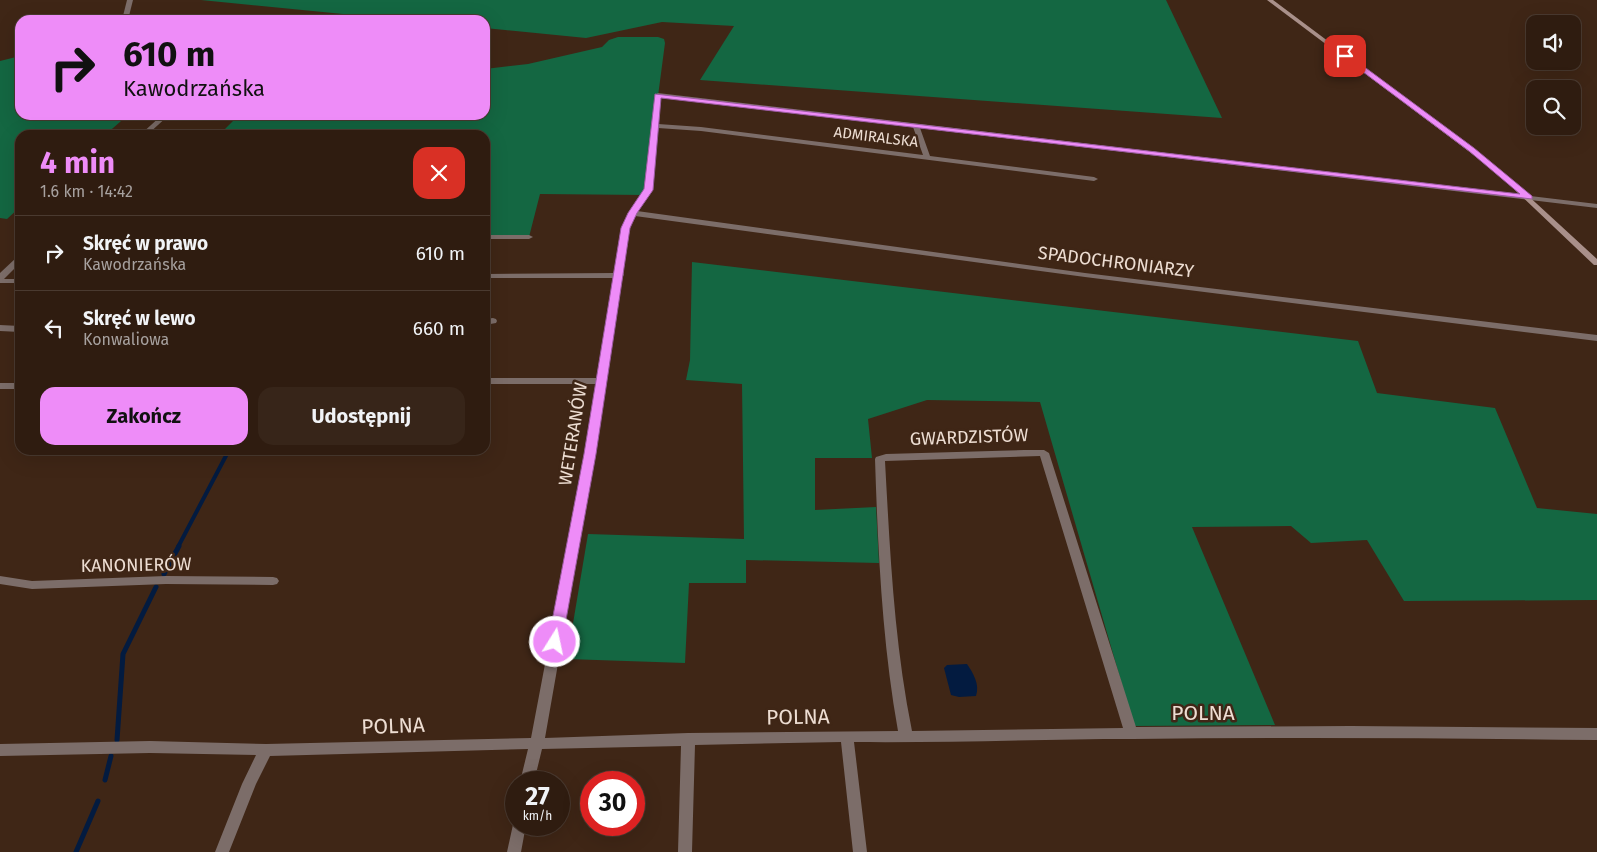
<!DOCTYPE html>
<html lang="pl">
<meta charset="utf-8">
<style>
:root{--surface:#2f1c10;--page:#372519;--text:#f1f3f6;--muted:#a7a19f;--line:#4a3a30;--accent:#ee8cf8}
body{margin:0;font-family:"Fira Sans",sans-serif;background:var(--page);color:var(--text);height:100vh;display:flex;flex-direction:column;font-size:19px;white-space:nowrap}
*{box-sizing:border-box;margin:0}
p{font-size:16px;color:var(--muted)}
.icon{flex:none;width:28px;height:28px;fill:none;stroke:currentColor;stroke-width:2;stroke-linecap:round;stroke-linejoin:round}
.map{position:relative;flex:1;overflow:hidden}
.sheet{position:absolute;left:15px;top:130px;width:475px;height:325px;display:flex;flex-direction:column;background:var(--surface);border-radius:15px;box-shadow:0 5px 20px #0002,0 0 0 1px var(--line)}
.sheet>*{flex:none}
.hud{position:absolute;left:15px;top:15px;width:475px;height:105px;border-radius:15px;box-shadow:0 5px 20px #0002,0 0 0 1px var(--line);background:#ee8cf8;color:#111;overflow:hidden}
.controls{position:absolute;left:1526px;top:15px;display:grid;gap:10px}
.controls a{display:grid;place-items:center;width:55px;height:55px;border-radius:10px;background:var(--surface);box-shadow:0 5px 20px #0002,0 0 0 1px var(--line);font-size:25px}
.speed{position:absolute;left:505px;top:771px;display:flex;gap:10px;font-size:25px;font-weight:700;text-align:center}
.speed>*{display:grid;place-content:center;width:65px;height:65px;border-radius:50%;background:var(--surface);box-shadow:0 5px 20px #0002,0 0 0 1px var(--line);line-height:1}
.speed small{font-size:12px;font-weight:400}
.speed .limit{border:8px solid #d22;background:#fff;color:#111}
.pin{position:absolute;display:grid;place-items:center;width:42px;height:42px;color:#fff;margin:-21px;border-radius:10px;box-shadow:0 2px 8px #0006}
.me{position:absolute;width:55px;margin:-28px;rotate:10deg;stroke-linejoin:round;filter:drop-shadow(0 0 4px #0008)}
.turn{display:flex;align-items:center;gap:18px;height:105px;padding:0 25px;font-size:22px}
.turn .icon{width:65px;height:65px;stroke-width:2.5}
.turn b{display:block;font-size:35px;line-height:42px}
.round{display:grid;place-items:center;flex:none;width:52px;height:52px;border-radius:15px;background:var(--page)}
.overview{display:flex;align-items:center;justify-content:space-between;height:85px;padding:0 25px}
h1{font-size:30px;font-weight:700;line-height:38px;color:var(--accent)}
.button{display:flex;gap:10px;margin-top:auto;padding:10px 25px}
.button a{flex:1;height:58px;border-radius:15px;background:var(--accent);color:#111;font-size:20px;font-weight:700;line-height:58px;text-align:center}
.button a+a{background:var(--page);color:var(--text)}
ul{padding:0;list-style:none}
li{display:flex;align-items:center;gap:15px;height:75px;padding:0 25px;border-top:1px solid var(--line)}
li div{flex:1}
li b{display:block;font-size:19px}
li em{font-style:normal}
.map>svg:first-child{display:block}
</style>
<div class="map">
<svg width="1597" height="852" viewBox="0 0 1597 852">
<rect width="100%" height="100%" fill="#3f2616"/>
<path fill="#146742" d="M201 0H1166L1222 118 700 80 734 26 662 22 586 38 485 28V20H404Z
M618 37H658L664 39 665 43 645 195 540 194 529 237H485V135H219L239 115H485V69L528 64 602 47 609 40Z
M20 56V115H128L105 135H20V207L7 219 0 218V61Z
M692 262 1358 341 1377 393 1495 408 1537 508 1597 514V600L1404 601 1367 540 1311 543 1291 526 1192 527 1275 725 1134 726 1040 402 927 400 868 419 872 458H815V510L876 507 879 563 746 560V583H689L685 663 567 659 588 534 744 539 742 384 686 380 690 360Z"/>
<path fill="#031b40" d="M967 664C973 673 980 684 976 696L959 697 951 695 944 668 947 665Z"/>
<g fill="none" stroke-linecap="round" stroke-linejoin="round">
<path stroke="#031b40" stroke-width="4" d="M178 547 229 450"/>
<path stroke="#031b40" stroke-width="5" d="M164 574 179 546
M117 740 123 654 156 587
M105 780 111 756
M76 852 98 801"/>
<path fill="#7c6d69" fill-rule="evenodd" d="M127 0H133L128 20H122Z
M658 93 1597 204V208L920 128 930 156 1094 177 1098 179 1094 181 701 131 658 128 652 189 637 211 1085 273 1597 335V341L1085 277 635 216 630 228 623 273 624 275 622 277 595 453 545 738 688 733 898 731C882 641 878 550 875 459L876 457 886 454 1024 450H1044L1049 453 1136 727 1351 726 1597 728V740C1442 738 1288 737 1133 739 1040 739 948 743 854 742L867 852H853L841 742 695 745 692 852H678L681 746 542 749 534 782H520L528 749 270 756 256 784 229 852H215L242 784 256 755 150 753 0 756V744L150 741 266 744 531 738 585 453 596 384H485V378H597L614 278H485V274L615 273 622 228 628 213 644 189 655 95ZM661 97 913 127 923 155 701 127 658 124ZM1040 456 1123 728 912 731C894 642 890 551 885 461Z
M162 115H169L147 135H140Z
M485 235H529L533 237 529 239H485Z
M17 257H20V263L4 279H20V283H0V273Z
M493 318 496 319 497 321 496 323 485 325V319Z
M0 325 20 326V332L0 331Z
M0 383H20V389H0Z
M0 576 32 581 166 576 273 577 277 578 279 581 277 584 273 585 166 584 32 589 0 584Z
M514 820H516V825H526L521 852H507Z"/>
<path fill="#a9908a" fill-rule="evenodd" d="M1267 0H1273L1499 169 1597 259V265H1594L1495 171Z"/>
</g>
<path fill="#ee8cf8" stroke="#9b5ba1" d="M1343 54H1347L1474 148 1532 196V199L661 98 653 190 637 213 630 228 596 454 562 642 560 646H550L548 642 584 454 621 228 628 213 644 189 655 94 1520 194 1469 151 1343 57Z"/>
<g text-anchor="middle" dominant-baseline="central" stroke-width="5" stroke-linejoin="round" paint-order="stroke">
<g font-size="15" fill="#edddd2" stroke="#3f2616">
<text transform="translate(876 137) rotate(7)">ADMIRALSKA</text>
</g>
<g font-size="18" fill="#edddd2" stroke="#3f2616">
<text transform="translate(1116 262) rotate(7)">SPADOCHRONIARZY</text>
<text transform="translate(573 434) rotate(-81)">WETERANÓW</text>
<text transform="translate(969 437) rotate(-2)">GWARDZISTÓW</text>
<text transform="translate(136 565) rotate(-1)">KANONIERÓW</text>
</g>
<g font-size="21" fill="#edddd2" stroke="#3f2616">
<text x="1203" y="713">POLNA</text>
<text transform="translate(798 717) rotate(-1)">POLNA</text>
<text transform="translate(393 726) rotate(-2)">POLNA</text>
</g>
</g>
</svg>
<div class="controls">
<a><svg class="icon" aria-label="sound" viewBox="0 0 24 24"><path d="M4 9h4l5-4v14l-5-4H4zM17 9q2 3 0 6"/></svg></a>
<a><svg class="icon" aria-label="search" viewBox="0 0 24 24"><circle cx="10" cy="10" r="6"/><path d="M15 15l6 6"/></svg></a>
</div>
<div class="speed"><div>27<small>km/h</small></div><div class="limit">30</div></div>
<div class="pin" style="left:1345px;top:56px;background:#d93025"><svg class="icon" aria-label="arrive" viewBox="0 0 24 24"><path d="M6 21V4h12l-3 4 3 4H6"/></svg></div>
<svg class="me" style="left:555px;top:642px" viewBox="-20 -20 40 40"><circle r="17" fill="#ee8cf8" stroke="#fff" stroke-width="3"/><path d="M0-11L8 9 0 5-8 9z" fill="#fff"/></svg>
<div class="hud">
<div class="turn"><svg class="icon" aria-label="right" viewBox="0 0 24 24"><path d="M7 20v-9h11M14 6l5 5-5 5"/></svg><div><b>610 m</b>Kawodrzańska</div></div>
</div>
<section class="sheet">
<div class="overview"><div><h1>4 min</h1><p>1.6 km · 14:42</p></div><a class="round" style="background:#d93025;color:#fff"><svg class="icon" aria-label="close" viewBox="0 0 24 24"><path d="M6 6l12 12M18 6L6 18"/></svg></a></div>
<ul>
<li><svg class="icon" aria-label="right" viewBox="0 0 24 24"><path d="M7 20v-9h11M14 6l5 5-5 5"/></svg><div><b>Skręć w prawo</b><p>Kawodrzańska</p></div><em>610 m</em></li>
<li><svg class="icon" aria-label="left" viewBox="0 0 24 24"><path d="M17 20v-9H6M10 6l-5 5 5 5"/></svg><div><b>Skręć w lewo</b><p>Konwaliowa</p></div><em>660 m</em></li>
</ul>
<div class="button"><a>Zakończ</a><a>Udostępnij</a></div>
</section>
</div>
